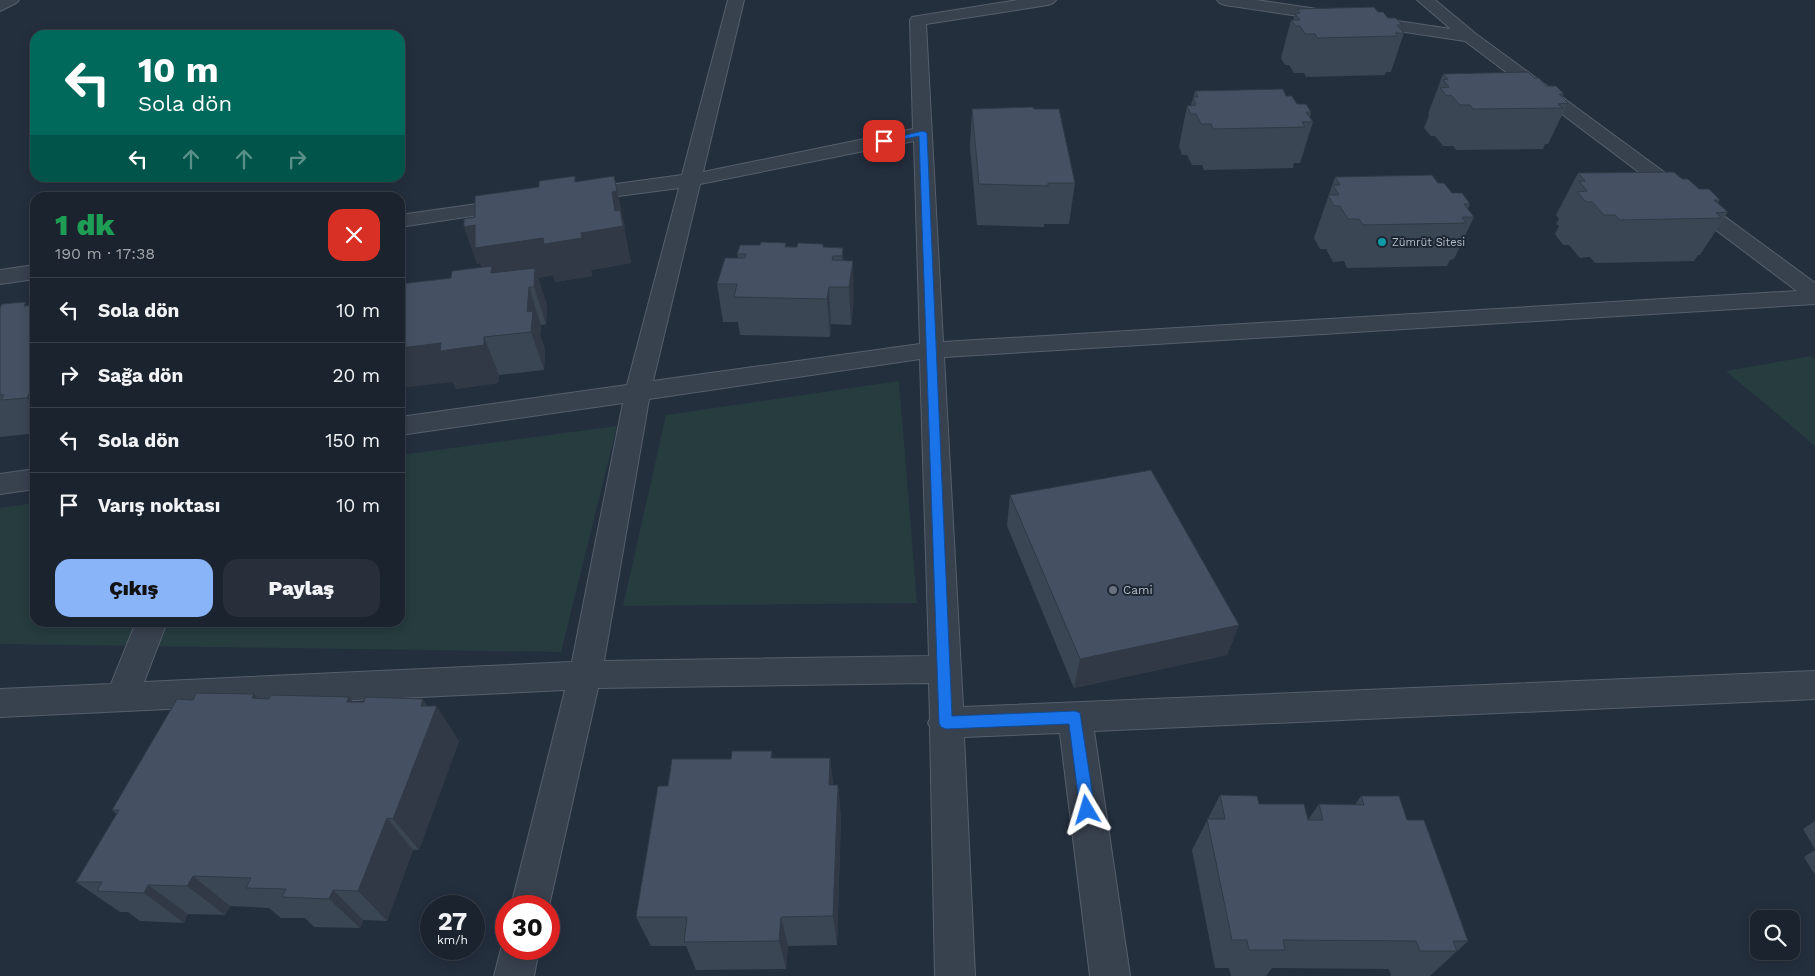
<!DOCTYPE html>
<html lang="tr">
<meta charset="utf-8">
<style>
:root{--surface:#1b232e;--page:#282f3a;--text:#f1f3f6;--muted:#a0a4aa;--line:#39404a;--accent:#8ab4f8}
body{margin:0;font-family:"Work Sans",sans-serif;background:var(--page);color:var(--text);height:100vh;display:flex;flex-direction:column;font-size:19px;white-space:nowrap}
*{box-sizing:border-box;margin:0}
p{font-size:16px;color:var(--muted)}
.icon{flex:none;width:28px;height:28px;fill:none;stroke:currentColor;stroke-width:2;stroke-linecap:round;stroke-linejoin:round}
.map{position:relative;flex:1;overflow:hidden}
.side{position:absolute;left:30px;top:192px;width:375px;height:435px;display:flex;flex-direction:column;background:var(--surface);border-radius:15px;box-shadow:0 2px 12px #0003,0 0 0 1px var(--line)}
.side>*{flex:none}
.hud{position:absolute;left:30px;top:30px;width:375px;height:152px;border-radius:15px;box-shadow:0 2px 12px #0003,0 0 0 1px var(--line);background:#00695c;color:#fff;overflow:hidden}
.buttons{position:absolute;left:1750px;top:910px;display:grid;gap:10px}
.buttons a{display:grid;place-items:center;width:50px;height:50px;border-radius:10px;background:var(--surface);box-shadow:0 2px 12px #0003,0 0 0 1px var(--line);font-size:25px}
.speed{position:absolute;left:420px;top:895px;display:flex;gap:10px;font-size:25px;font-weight:700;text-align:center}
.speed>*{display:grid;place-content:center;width:65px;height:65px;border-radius:50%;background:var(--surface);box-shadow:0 2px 12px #0003,0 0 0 1px var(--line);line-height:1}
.speed small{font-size:12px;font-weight:400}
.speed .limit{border:8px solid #d22;background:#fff;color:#111}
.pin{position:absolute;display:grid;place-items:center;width:42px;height:42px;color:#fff;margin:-21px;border-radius:10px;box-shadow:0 2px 8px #0006}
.me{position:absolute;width:55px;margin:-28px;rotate:353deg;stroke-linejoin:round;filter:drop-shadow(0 0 4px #0008)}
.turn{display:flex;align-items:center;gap:18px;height:105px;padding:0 25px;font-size:22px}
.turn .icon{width:65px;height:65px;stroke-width:2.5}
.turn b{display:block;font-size:35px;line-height:42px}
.lanes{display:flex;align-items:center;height:48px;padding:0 25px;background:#0003;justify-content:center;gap:25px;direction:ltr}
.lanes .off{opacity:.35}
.round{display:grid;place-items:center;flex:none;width:52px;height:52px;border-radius:15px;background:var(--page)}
.summary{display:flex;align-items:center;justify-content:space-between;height:85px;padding:0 25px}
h1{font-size:30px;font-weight:800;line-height:38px;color:#1e9e55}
.action{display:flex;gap:10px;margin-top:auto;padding:10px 25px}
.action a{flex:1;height:58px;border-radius:15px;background:var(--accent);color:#111;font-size:20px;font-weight:800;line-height:58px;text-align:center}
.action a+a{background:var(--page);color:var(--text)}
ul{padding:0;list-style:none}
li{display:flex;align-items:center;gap:15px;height:65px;padding:0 25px;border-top:1px solid var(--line)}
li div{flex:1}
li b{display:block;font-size:19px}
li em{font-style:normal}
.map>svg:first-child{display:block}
</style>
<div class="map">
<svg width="1815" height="976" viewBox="0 0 1815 976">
<rect width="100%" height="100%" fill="#242f3e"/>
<path fill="#263c3f" d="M1811 356 1815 359V446L1726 371Z
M899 381 917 603 623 606 666 415Z
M617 426 561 652 0 644V508L35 503V622H400V455Z"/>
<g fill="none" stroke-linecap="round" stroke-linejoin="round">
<defs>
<path id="minor" d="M0 0H19L16 3 0 11Z
M728 0H744L703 172 913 129 910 20 912 17 1018 0H1056L1053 3 1048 5 926 24 943 342 1797 291 1465 41 1225 5 1220 3 1217 0H1256L1451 29 1417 0H1435L1476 34 1815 283V304L944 357 963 707 1815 671V699L1094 731 1130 976H1090L1060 733 964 737 975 976H935L930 727 928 723 930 719 929 683 598 688 549 906H511L565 690 0 717V689L111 684 136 622H167L144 682 572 662 623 403 400 435V417L627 385 679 188 580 201 573 199 570 195 573 191 580 189 682 175ZM914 141 920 344 653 381 700 184ZM920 359 929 656 604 661 649 399Z
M512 199 519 201 522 205 519 209 400 227V215Z
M35 265V279L0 284V270Z
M35 469V489L0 494V474Z
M506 935V949H539L534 976H494L501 949Z"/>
</defs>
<use href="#minor" stroke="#565f6c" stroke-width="2"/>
<use href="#minor" fill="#38414e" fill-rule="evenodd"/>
</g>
<path fill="#3b4654" d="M1297 9 1378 12 1388 18 1402 25 1401 29 1404 33 1391 72H1386L1385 75 1306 77 1304 73H1294L1289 65H1285L1281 58 1291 20H1293Z
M1443 74 1534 78 1546 86 1564 94 1562 97 1568 103 1548 144H1545L1543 149 1456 150 1453 146H1443L1435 136H1431L1424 128 1429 115 1428 114Z
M1195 91 1286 96 1297 104 1311 112 1310 117 1313 122 1300 163H1294L1293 168 1204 170 1202 165H1192L1187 155H1182L1179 146 1187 106 1191 105Z
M972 109H1034L1075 183 1069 224H1044V227L977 225 970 148Z
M1578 173 1682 179 1699 189 1720 200 1718 203 1728 212 1700 255H1698L1694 261 1595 263 1590 257 1580 258 1569 245H1563L1555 234 1559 226 1556 224 1559 219 1556 215Z
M1335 177 1438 183 1452 193 1470 204 1468 209 1474 217 1454 259 1450 260 1447 266 1347 268 1344 261 1333 262 1326 249H1320L1314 238Z
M576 182 625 227 624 228 631 263 591 270 592 276 555 282 553 275 538 278 547 305 546 324 541 325 540 335 545 349 544 370 499 375 498 383 456 389 453 382 451 278 482 268 480 263 477 264 475 217Z
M823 244V247L843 248V260L854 298 851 325 831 324 830 337 740 335 738 322H723L717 284 738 258 737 254 760 245 797 247Z
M35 305V438H33L29 434 0 437V308Z
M1010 495 1239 625 1227 655 1074 688 1007 526Z
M258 699 353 702 428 706 459 741 419 850H413L387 921 363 920 360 928 314 927 305 918H281L269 908 230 906 225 915 188 914 184 923 140 921 128 912H120L76 882 117 814 112 810 193 700Z
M773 758H830L833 785H838L841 818 837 945 788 946 786 969 696 970 686 946H651L636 917 668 786 731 759Z
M1220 795 1308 820 1319 804 1355 805 1361 796 1407 820 1468 941 1430 976H1391L1389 969 1272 968 1266 976H1231L1229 968H1215L1192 850Z
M1815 821V849L1803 829Z
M1815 850V875L1804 857Z"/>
<path fill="#303945" d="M614 176 625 227 624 228 631 263 591 270 592 276 555 282 553 275 538 278 547 305 546 324 534 287 488 286 480 263 477 264 464 227 475 225 581 233 615 211 612 192Z
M843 248 845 285 843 287 842 256Z
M853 261 854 298 851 325 849 287Z
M529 287 541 325 540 335 545 349 544 370 531 332 527 312Z
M829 287 831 324 830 337 827 299Z
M484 337 499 375 498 383 456 389 453 382 400 388V348Z
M30 392 35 398V407L27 398Z
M1239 625 1227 655 1074 688 1080 659Z
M254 694 284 729 252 698Z
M349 697 375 732 347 702Z
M423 699 434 715 437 706 459 741 419 850 393 819 421 706Z
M830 758 834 792 829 785Z
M838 785 841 818 837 945 833 916Z
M387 818 413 850 387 921 358 891Z
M193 876 230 906 225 915 187 886Z
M148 885 188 914 184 923 144 893Z
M333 890 363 920 360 928 329 899Z
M781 917 788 946 786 969 779 941Z"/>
<path fill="#455162" stroke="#303945" d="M1374 7 1378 12H1383L1388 18H1396L1402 25H1397L1404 33H1395L1398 36 1317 38 1315 34H1305L1300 26H1296L1291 20H1300L1295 14 1300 13 1297 9Z
M1528 72 1534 78H1539L1546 86H1556L1564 94H1559L1568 103 1558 104 1563 108 1473 109 1470 105H1460L1451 95 1447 96 1440 88 1449 87 1443 80 1448 79 1443 74Z
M1283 89 1286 96H1292L1297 104H1306L1311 112H1306L1313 122H1302L1305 127 1213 129 1211 124H1201L1196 114H1191L1187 106 1196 105 1193 97H1198L1195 91Z
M1033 107 1034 109H1059L1075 183H1048V186L979 184 972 109Z
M1674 172 1682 179H1688L1699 189H1709L1720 200H1714L1728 212 1716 213 1722 218 1620 220 1615 215H1604L1592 202H1586L1577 192 1587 191 1579 181H1585L1578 173Z
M1432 175 1438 183H1444L1452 193H1462L1470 204H1464L1474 217H1462L1466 223 1363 225 1359 219H1348L1340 206H1334L1328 195H1339L1333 185H1340L1335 177Z
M575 176V182L614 176 617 191 612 192 615 211 620 210 623 226 581 233 582 238 544 244 543 238 475 248V225L464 227V219L475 217V196L539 187V181Z
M761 242 786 243 785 247H797L798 243 823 244V247L843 248 842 256H833L832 260 853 261 849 287H829L827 299 734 297 737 284H717L725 258H745L746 254H737L740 245H760Z
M492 266 491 273 535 268 534 287H529L527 312 533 311 531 332 484 337V345L440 351 441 343 400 348V284L451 278 452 271Z
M26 302 24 306 35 305V392H30L27 398 1 400 4 395H0V308L2 304Z
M1151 470 1239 625 1080 659 1010 495Z
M196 693 254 694 252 698 269 699 271 695 349 697 347 702H364L365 697 423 699 421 706H437L393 819 387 818 358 891 333 890 329 899 282 897 286 889 246 888 251 878 193 876 187 886 148 885 144 893 97 891 102 882H76L119 810H112L177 699 193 700Z
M732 751H772L771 758H830L829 785H838L833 916 781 917 779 941 684 942 687 917H636L658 786H668L672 759H731Z
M1220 795 1257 796 1259 804H1304L1308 820H1323L1319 804 1364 805 1361 796H1399L1407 820H1424L1468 941H1453L1457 951H1420L1416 941 1283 940 1285 950H1249L1247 940H1232L1207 819H1225Z"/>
<path fill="#1a73e8" stroke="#114b97" d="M923 131 927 133 952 716 1075 711 1080 713 1095 810 1093 815 1087 817 1082 815 1080 810 1069 724 946 729 941 727 939 723 919 136 884 143 880 141Z"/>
<circle fill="#0f9aa8" stroke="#1d2633" stroke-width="2" cx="1382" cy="242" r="5"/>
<circle fill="#6b7280" stroke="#1d2633" stroke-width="2" cx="1113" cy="590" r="5"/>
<g text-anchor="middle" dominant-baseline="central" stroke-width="4" stroke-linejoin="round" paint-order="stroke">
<g font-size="11" fill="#b4bcc9" stroke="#1d2633" text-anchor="start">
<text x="1392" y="242">Zümrüt Sitesi</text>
</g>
<g font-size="12" fill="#b4bcc9" stroke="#1d2633" text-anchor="start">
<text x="1123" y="590">Cami</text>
</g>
</g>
</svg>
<div class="buttons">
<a><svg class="icon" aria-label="search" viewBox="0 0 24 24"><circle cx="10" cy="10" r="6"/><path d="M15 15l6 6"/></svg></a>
</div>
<div class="speed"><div>27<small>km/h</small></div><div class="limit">30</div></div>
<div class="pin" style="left:884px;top:141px;background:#d93025"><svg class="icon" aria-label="arrive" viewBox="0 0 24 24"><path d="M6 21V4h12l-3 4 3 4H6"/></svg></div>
<svg class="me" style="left:1087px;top:810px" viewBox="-20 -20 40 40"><path d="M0-17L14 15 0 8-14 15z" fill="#1a73e8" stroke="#fff" stroke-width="4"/></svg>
<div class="hud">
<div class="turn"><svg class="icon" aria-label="left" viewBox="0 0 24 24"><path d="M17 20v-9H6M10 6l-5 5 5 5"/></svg><div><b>10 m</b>Sola dön</div></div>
<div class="lanes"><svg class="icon" aria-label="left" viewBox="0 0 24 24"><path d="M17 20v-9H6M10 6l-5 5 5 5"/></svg><svg class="icon off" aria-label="ahead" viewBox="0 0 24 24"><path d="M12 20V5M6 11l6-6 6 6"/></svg><svg class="icon off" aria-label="ahead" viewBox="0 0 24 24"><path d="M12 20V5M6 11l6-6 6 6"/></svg><svg class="icon off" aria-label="right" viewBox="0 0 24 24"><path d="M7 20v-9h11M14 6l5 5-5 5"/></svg></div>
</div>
<section class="side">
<div class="summary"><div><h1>1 dk</h1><p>190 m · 17:38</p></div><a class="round" style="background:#d93025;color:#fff"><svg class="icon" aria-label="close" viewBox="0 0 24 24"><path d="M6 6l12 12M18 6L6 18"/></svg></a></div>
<ul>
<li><svg class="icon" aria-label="left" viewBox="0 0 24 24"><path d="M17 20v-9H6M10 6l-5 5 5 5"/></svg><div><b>Sola dön</b></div><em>10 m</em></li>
<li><svg class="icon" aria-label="right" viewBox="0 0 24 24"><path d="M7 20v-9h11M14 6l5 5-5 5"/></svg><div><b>Sağa dön</b></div><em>20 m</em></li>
<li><svg class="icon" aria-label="left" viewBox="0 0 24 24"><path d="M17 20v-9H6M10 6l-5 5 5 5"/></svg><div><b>Sola dön</b></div><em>150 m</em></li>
<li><svg class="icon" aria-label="arrive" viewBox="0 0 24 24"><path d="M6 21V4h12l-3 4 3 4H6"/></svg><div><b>Varış noktası</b></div><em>10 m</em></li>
</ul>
<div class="action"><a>Çıkış</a><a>Paylaş</a></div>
</section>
</div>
